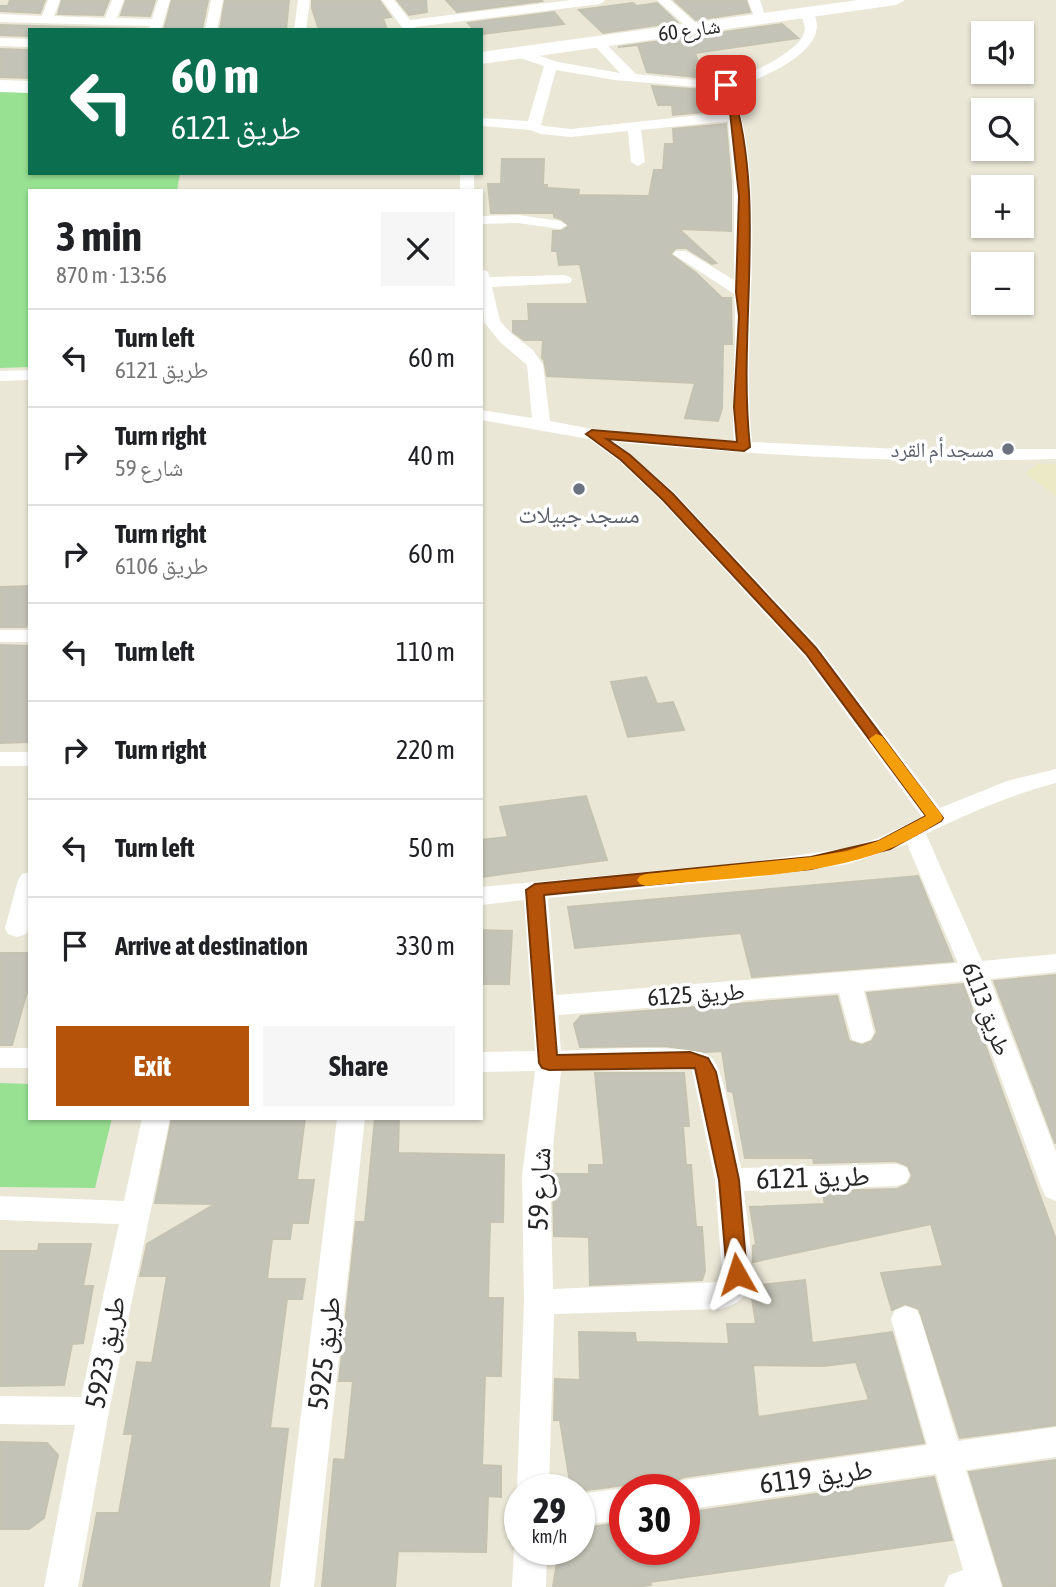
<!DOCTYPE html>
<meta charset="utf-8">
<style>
:root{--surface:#fff;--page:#f6f6f6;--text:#202124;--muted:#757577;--line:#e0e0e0;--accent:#b45309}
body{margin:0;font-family:"Asap Condensed","Noto Naskh Arabic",sans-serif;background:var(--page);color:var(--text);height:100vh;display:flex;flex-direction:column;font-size:26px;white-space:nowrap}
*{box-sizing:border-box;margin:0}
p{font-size:23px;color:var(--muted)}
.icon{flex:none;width:38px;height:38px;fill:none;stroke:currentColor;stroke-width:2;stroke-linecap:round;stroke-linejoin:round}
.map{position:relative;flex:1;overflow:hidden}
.sheet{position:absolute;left:28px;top:189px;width:455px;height:931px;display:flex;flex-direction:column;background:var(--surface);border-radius:0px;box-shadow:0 2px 5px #0004}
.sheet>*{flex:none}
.hud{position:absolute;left:28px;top:28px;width:455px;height:147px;border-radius:0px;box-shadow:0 2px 5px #0004;background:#0b6e4f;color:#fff;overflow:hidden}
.fabs{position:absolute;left:971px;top:21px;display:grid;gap:14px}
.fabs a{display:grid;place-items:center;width:63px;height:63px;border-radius:0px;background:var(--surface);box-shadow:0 2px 5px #0004;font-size:35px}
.speed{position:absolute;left:504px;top:1474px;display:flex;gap:14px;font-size:35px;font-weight:700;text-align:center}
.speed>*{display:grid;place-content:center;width:91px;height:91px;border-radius:50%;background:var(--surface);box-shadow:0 2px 5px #0004;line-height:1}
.speed small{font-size:18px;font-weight:400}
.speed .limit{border:10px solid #d22;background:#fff;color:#111}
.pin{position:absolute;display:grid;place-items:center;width:60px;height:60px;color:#fff;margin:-30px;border-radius:14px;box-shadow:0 4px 10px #0006}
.me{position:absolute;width:77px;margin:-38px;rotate:354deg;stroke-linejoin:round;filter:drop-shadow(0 0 5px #0008)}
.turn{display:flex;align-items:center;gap:24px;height:147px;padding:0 28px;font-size:32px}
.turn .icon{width:91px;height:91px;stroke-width:2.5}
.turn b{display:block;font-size:49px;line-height:60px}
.round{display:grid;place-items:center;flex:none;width:74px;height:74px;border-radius:0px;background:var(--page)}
.headline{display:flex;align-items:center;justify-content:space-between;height:119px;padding:0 28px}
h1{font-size:42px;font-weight:700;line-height:52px}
.button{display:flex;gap:14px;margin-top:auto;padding:14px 28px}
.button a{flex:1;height:80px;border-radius:0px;background:var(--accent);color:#fff;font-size:28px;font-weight:700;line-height:80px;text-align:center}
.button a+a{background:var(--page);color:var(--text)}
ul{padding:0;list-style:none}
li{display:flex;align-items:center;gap:21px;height:98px;padding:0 28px;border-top:2px solid var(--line)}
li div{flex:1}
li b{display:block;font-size:26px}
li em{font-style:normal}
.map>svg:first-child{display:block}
</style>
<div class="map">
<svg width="1056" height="1587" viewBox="0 0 1056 1587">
<rect width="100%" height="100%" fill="#eae7d7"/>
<path fill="#eceac6" d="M1038 464H1056V496L1025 473Z"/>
<path fill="#98e193" d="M0 90 30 91V173H180L177 191H30V367L0 368Z
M0 1083 30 1084V1118H112L95 1188 0 1187Z"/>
<path fill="#c4c3b7" stroke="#c4c3b2" stroke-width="2" fill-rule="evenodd" d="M10 0H45L40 13 0 11V6H8Z
M62 0H109L103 15 58 14Z
M126 0H155L150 16 121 15Z
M172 0H208L202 29 164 30Z
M225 0H289L286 30H220Z
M312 0H379L391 17 383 18 387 30H319L312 8Z
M397 0H426L427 12 409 15Z
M446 0H541L542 1 457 12Z
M683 0H746L750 12 696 20 675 1Z
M633 3 637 6 657 3 677 22 603 33 579 10Z
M554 12 564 24 481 34V30H474L468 23Z
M782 24 798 38 695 53 699 65 694 67 698 77 647 72 638 45 618 47Z
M0 25 147 29 30 30V36L0 35Z
M0 49 30 50V78L0 77Z
M652 86 703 90 710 106H723L724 110 673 115 672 105H658Z
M726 124 731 182V231L679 229 716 263 712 264 686 248H676L670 254 696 273 722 298H731L732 344H723L722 408 718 421 685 418 695 383 547 376 544 360 542 358 543 340H524L513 332V321H529L528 304H588L580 264 559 265 557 251H552L553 231H561L569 226 561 219 554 217V213H491L488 184H501L502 159H544L543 185H547V188L579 190 578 195 649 196 654 170H663L665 144H674L673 129Z
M30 586V616L26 627H0V587Z
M0 645 30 646V742L0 743Z
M646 677 657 704 673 702 684 730 628 737 611 682Z
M586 796 607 860 481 877V840L508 837 500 807Z
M918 876 953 961 752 977 741 933 575 948 568 907Z
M481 930 512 931 509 984H481Z
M0 953H30V992H27L12 1045H0Z
M1056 975V1143H1055L994 981Z
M963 984 1056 1240V1425L960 1438 919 1309 905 1304 892 1310 881 1273 943 1266 931 1224 753 1262V1246L756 1244 750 1207 825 1204 822 1191 897 1189 908 1184 912 1176 908 1166 896 1161 814 1163 813 1158H745L733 1092 728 1091 722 1051 705 1052 665 1046 580 1047 574 1024 581 1016 837 996 849 1041 862 1045 872 1041 877 1032 867 993Z
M595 1073H684L689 1126H683L686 1165H691L696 1227H702L705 1271 702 1280 590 1285 589 1237 554 1236 553 1174H589V1165H604Z
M172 1118H305L297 1180H314L308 1223H292L290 1239H272L267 1279H305L302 1299H287L270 1428 288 1429 269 1587H83L97 1513H119L133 1434H124L137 1362 152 1363 167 1276H140L147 1244 215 1204 155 1203Z
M375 1118H399L398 1153 504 1155 503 1222H490L488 1298H503L501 1376H485L482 1465 501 1466V1497L488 1496 486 1552 398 1551 395 1587H322L334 1459 345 1460 353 1381H339L356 1222H365Z
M39 1244H91L83 1286H93L83 1343 72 1344 64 1385 0 1386V1251H38Z
M805 1280 812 1343 892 1332 924 1443 684 1477 672 1482 668 1487 649 1489H632L625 1485 579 1491 571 1489 560 1420H554L555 1379 580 1380 579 1332 635 1333 636 1342 729 1344 727 1324H756L750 1286ZM856 1362 869 1400 758 1417 753 1365 823 1366Z
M0 1442 47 1443 58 1455 44 1518 29 1529H0Z
M1056 1460V1587H1004L969 1472Z
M934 1477 952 1540 650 1582 651 1585 635 1587H553L559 1549H579V1529L625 1522V1549H684V1513Z"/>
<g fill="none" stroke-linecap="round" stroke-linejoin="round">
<path fill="#fff" fill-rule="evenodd" d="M48 0H60L54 16 105 18 112 0H124L117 18 152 19 158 0H170L161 30H149L150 26 0 22V14L42 16Z
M211 0H223L217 30H205Z
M298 0H310L306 30H294Z
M382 0H394L410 20 571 0H606L600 4 415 27 417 30H404Z
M657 0H670L701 28 691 31Z
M748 0H760L766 19 764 22H756Z
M807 8C813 11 815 14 816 20 825 53 758 81 733 87 770 197 740 327 752 442L900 449H1056V459C910 464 761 456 616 442L675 493 818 646 940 808 1007 781 1056 769V783C1010 795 969 813 926 834L982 961 1056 954V972L990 979 1056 1152V1201L1046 1197 1042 1189 965 981 864 991 874 1033 870 1040 861 1043 852 1040 839 993 558 1015 561 1051C587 1050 697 1042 712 1058 726 1073 735 1144 741 1168L896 1164 906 1167 910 1175 906 1183 896 1186 744 1191C746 1217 760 1279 741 1299 736 1304 727 1307 721 1309L554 1314 549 1489H520V1496L517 1489 524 1302 522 1176 535 1071 481 1072V1052L535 1051 524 900 481 905V887L752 862 847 848 876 839 922 817 804 656 661 501 620 462 589 439 481 420V410L532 418 527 365 500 342 484 322 481 269 487 271 490 277 564 275 570 277 572 280 570 283 492 287 500 321 512 334 533 350 543 365 550 421 592 429 734 441C730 392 738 343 734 294L673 254 676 251H686L734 280V182L728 121 641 130 645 162 638 166 631 162 628 131 571 137 540 134 531 130 481 126V118L528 121 544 66 514 56V50H522L558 62 620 73 591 42 597 38 601 39 636 74C696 79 726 91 780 57 791 49 802 43 805 29L801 12ZM556 70 615 80 721 89 728 112 571 129 544 126 541 125ZM907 844 958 963 556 995 548 898 752 878 848 864ZM692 1070 715 1180 722 1274 719 1282 553 1289 550 1176 561 1071Z
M0 38 30 39V47L0 46Z
M460 173H474V191H460Z
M518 215 560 221 567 225 560 229 518 223 481 224V216Z
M30 370V380L0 381V371Z
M0 630H30V642H0Z
M0 752H30V766H0Z
M30 872V926L26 934 17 937 8 934 5 928 18 880 22 874Z
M0 1048H30V1068H0Z
M142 1118H170L109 1411 78 1587H44L75 1425 0 1424V1396L81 1397 119 1224 0 1220V1196L124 1201Z
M337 1118H365L314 1587H280Z
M906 1306 917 1310 921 1319 958 1441 1056 1427V1457L966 1470 1002 1587H944L949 1575 963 1570 936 1474 684 1510V1489H670L673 1484 684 1480 927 1445 891 1319 895 1310Z
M625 1488 629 1489H625V1519L579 1526V1494Z
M519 1538 520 1549H547L546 1587H512L514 1549Z"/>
<path fill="#fff" fill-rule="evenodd" d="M858 0H905L896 5 481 64V52Z
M0 80 30 81V93L0 92Z"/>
</g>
<path fill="#b45309" stroke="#753606" stroke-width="2" d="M726 82 731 85C768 201 737 327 750 447L744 451 607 439 630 455 673 494 816 648 943 818 941 821 890 849 811 869 544 895 557 1055 690 1052 708 1058 716 1072 739 1180 747 1274 744 1281 737 1283 730 1281 727 1274 719 1180 695 1068 549 1070 542 1068 539 1063 526 890 535 884 811 857 879 841 926 816 806 654 663 500 621 460 586 434 592 430 737 442 734 407 739 316 736 292 739 196 730 112 722 85Z"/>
<path fill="#f59e0b" d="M876 734 882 736 941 814 943 818 941 821C924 831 907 842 889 849 822 877 719 878 646 886L640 884 637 880 640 876 646 874 811 857 847 851 878 841 926 816 869 739Z"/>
<g fill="#6b7280" stroke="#fff" stroke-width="2.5">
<circle cx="1008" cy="449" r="7"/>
<circle cx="579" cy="489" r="7"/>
</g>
<g text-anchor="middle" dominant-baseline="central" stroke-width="7" stroke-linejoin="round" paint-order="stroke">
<g font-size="21" fill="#262626" stroke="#fff">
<text transform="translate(689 29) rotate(-8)">شارع 60</text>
</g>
<g font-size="21" fill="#5b616d" stroke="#fff" text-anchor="end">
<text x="994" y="449">مسجد أم القرد</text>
</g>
<g font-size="24" fill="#5b616d" stroke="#fff">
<text x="579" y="514">مسجد جبيلات</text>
</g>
<g font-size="24" fill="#262626" stroke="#fff">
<text transform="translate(696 994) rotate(-4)">طريق 6125</text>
<text transform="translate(987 1009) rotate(69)">طريق 6113</text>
</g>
<g font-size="28" fill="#262626" stroke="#fff">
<text transform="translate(813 1177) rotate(-2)">طريق 6121</text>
<text transform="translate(539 1189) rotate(-88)">شارع 59</text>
<text transform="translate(105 1352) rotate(-79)">طريق 5923</text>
<text transform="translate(324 1353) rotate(-83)">طريق 5925</text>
<text transform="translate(816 1476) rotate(-8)">طريق 6119</text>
</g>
</g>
</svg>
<div class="fabs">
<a><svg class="icon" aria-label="sound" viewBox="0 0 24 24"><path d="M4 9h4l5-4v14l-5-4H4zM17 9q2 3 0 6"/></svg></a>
<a><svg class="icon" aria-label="search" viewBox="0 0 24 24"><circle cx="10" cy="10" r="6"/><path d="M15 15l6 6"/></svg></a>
<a>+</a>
<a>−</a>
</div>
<div class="speed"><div>29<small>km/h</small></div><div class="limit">30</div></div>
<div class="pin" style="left:726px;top:85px;background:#d93025"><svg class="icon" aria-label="arrive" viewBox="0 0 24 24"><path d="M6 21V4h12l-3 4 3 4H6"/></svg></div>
<svg class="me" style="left:737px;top:1274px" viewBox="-20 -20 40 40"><path d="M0-17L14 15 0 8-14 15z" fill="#b45309" stroke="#fff" stroke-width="4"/></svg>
<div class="hud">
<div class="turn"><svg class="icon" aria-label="left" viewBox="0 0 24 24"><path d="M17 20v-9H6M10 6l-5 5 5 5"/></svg><div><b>60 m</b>طريق 6121</div></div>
</div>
<section class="sheet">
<div class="headline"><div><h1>3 min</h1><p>870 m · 13:56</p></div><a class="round"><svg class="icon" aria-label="close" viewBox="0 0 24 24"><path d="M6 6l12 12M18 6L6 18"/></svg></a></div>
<ul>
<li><svg class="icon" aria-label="left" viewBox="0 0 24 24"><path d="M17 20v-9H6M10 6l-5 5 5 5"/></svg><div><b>Turn left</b><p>طريق 6121</p></div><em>60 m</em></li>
<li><svg class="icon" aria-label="right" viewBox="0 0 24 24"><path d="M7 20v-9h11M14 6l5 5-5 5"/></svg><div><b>Turn right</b><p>شارع 59</p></div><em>40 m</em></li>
<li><svg class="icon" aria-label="right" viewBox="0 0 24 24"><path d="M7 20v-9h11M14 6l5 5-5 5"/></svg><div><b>Turn right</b><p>طريق 6106</p></div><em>60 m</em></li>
<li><svg class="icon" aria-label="left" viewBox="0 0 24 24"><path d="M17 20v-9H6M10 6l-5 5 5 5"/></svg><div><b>Turn left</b></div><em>110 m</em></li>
<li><svg class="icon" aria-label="right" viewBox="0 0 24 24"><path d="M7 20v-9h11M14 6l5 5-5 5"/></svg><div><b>Turn right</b></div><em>220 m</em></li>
<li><svg class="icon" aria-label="left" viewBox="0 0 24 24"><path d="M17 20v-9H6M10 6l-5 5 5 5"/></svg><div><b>Turn left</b></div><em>50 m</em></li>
<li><svg class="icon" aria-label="arrive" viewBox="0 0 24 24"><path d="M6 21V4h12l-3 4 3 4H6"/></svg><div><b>Arrive at destination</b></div><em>330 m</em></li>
</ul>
<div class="button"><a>Exit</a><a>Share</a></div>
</section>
</div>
